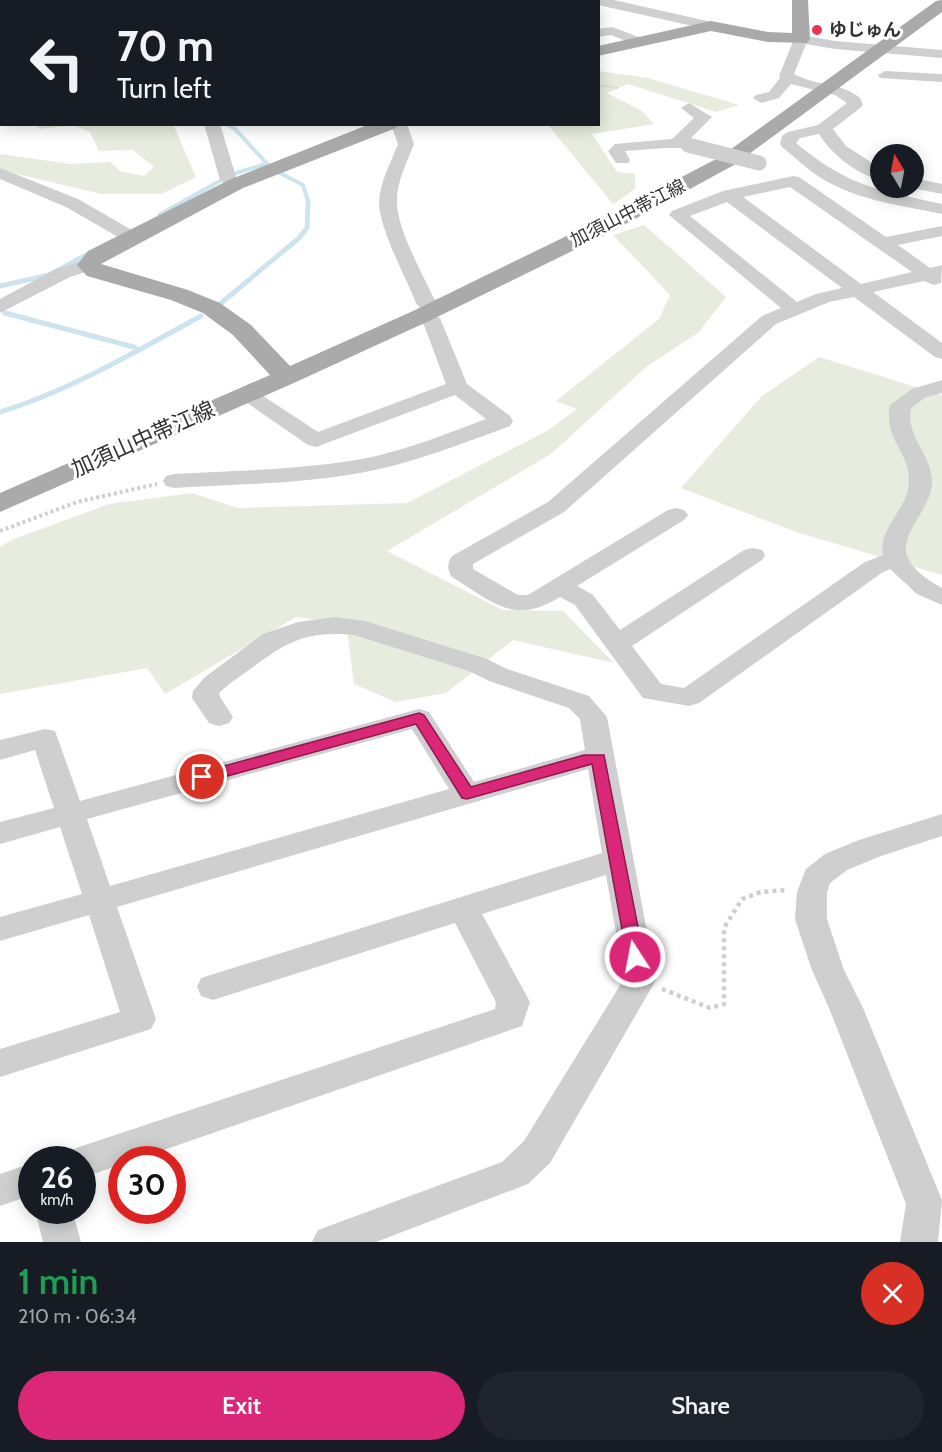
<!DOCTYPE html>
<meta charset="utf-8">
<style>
:root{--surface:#171b24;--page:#20242c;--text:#f1f3f6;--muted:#9ea1a6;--accent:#db2777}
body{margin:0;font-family:Cabin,"Noto Sans JP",sans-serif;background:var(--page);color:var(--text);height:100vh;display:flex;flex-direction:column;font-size:22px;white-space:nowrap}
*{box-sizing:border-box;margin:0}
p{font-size:20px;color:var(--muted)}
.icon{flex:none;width:33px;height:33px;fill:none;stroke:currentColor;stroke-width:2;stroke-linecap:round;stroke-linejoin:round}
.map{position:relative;height:1242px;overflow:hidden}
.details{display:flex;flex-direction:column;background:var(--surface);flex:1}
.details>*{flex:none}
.top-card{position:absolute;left:0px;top:0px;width:600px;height:126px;box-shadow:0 3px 15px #0003;background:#171b24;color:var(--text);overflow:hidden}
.needle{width:39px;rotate:350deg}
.tools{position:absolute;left:870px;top:144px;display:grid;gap:12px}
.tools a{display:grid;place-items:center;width:54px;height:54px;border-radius:50%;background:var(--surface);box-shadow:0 3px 15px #0003;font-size:30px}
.speed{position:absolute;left:18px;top:1146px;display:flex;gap:12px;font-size:30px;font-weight:700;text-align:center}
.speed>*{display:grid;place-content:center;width:78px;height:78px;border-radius:50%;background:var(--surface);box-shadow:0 3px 15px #0003;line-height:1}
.speed small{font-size:15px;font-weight:400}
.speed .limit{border:9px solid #d22;background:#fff;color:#111}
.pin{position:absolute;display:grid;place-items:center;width:51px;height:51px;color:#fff;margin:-26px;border:3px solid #fff;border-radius:50%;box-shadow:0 2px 6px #0007}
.me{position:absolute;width:66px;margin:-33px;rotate:349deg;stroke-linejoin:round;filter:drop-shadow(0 0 4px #0008)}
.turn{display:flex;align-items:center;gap:21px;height:126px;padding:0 18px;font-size:27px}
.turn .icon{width:78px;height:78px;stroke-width:2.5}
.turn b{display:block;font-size:42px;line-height:51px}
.round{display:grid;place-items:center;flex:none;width:63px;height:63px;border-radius:32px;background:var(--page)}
.overview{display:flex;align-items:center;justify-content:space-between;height:102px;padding:0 18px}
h1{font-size:36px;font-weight:600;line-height:45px;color:#1e9e55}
.primary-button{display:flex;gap:12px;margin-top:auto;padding:12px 18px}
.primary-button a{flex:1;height:69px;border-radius:36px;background:var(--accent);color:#fff;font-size:24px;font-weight:600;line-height:69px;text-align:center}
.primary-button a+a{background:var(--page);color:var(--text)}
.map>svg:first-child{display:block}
</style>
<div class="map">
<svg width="942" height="1242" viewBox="0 0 942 1242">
<rect width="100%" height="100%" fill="#fff"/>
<path fill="#e7ecde" d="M599 71 648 78 739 105 716 112 628 84 607 93 642 111 654 124 592 134 617 172 635 174V189L613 204 548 125 598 124Z
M173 124 196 177 161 194H102L0 170V154L71 164 110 162 120 171 144 176 154 167 133 150 99 151 90 132 72 125 40 129 35 125Z
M644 225 726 297 698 333 646 367 551 454 387 551 503 610 563 611 614 663 513 640 446 693 396 702 354 684 346 624 296 617 165 694 147 668 0 694V547L14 539 109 504 192 493 238 508 407 503 547 431 577 409 556 401 659 319 670 295 613 235Z
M819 357 942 395V575L799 533 681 488 762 396Z"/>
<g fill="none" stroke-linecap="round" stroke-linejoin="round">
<path stroke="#cde4ee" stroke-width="4" d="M227 124 235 129 270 167
M280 173 303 185 308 201
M233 174 266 164
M184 201 220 181"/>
<path stroke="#cde4ee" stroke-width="5" d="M160 215 187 200
M0 286 49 275 90 253
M220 304 299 238 307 228 308 200
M5 313 134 347 138 350
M0 412C69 391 137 351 201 316"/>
<path stroke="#cfcfcf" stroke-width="2" stroke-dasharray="1.5 1.5" stroke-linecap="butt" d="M598 85 618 88"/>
<path stroke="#cfcfcf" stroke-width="4" stroke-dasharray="3 3" stroke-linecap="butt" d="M0 531 77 502 157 484"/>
<path stroke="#cfcfcf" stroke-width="4.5" stroke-dasharray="4 4" stroke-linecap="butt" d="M662 989 710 1008 724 1004V928L742 899 761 892 787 890"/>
<path fill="#cfcfcf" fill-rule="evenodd" d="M139 0H153L154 2H140Z
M444 0H461L443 2Z
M526 0H542L525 2Z
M589 0H614L716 23 718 26 711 30 598 5V2Z
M0 5H2V13H0Z
M612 27 644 39 646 42 639 46 611 35 598 37V29Z
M801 35 835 41 942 50V58L835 49 806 44 794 74C815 86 841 82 860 98L863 105 860 108 833 129 846 146 880 168V180C858 175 831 154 819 134L800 138 796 143C848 186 877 190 942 204V214C904 206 861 201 826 181 810 172 797 159 782 147L780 144 782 136 788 132 818 125 847 103 835 95 791 84 779 98 761 103 753 98 756 95 769 92 780 78 779 76 794 39Z
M885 71 942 74V82L880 78 878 75Z
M689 103 712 117 689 140 696 145 694 148H665L625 151 630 160 628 163H616L608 151 615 144 672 139 694 118 681 108Z
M204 124H220L236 177 244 184 242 188H230L220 180Z
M391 124H407L414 144C407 162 396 183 397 203 398 232 422 272 434 299L444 304 447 308 444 312C434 314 422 312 416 303 406 277 379 229 379 202 380 182 391 162 398 144Z
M0 168 78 199 137 233 140 237 137 241H125L66 207 0 179Z
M793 176 799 177 886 237 942 226V236L898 245 930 268 942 265 941 283 934 285 924 281 873 292 942 343V359L935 357 854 297 829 302 776 324 564 512 473 564V569L518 595H528L668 510 676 508 684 510 688 515 684 520 577 586 593 595 620 630 744 550 753 548 762 550 765 555 762 560 632 646 661 684 684 688 865 562 883 555C877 529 909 508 909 481 910 452 883 439 890 405L912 389 942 380V393L926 397 911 408C905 437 933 455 932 483 931 508 903 530 906 552 909 568 929 581 942 588V605L917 594 890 569 883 572 699 703 689 706 643 698 575 605 560 597C513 626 493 602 452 577 447 570 447 563 452 556L548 502 762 316 781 308 669 215 672 211 723 191ZM790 187 912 272 861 284 743 197ZM727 202 842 288 816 294 797 302 690 216Z
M914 178 942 184V194L912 188Z
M88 259 95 261 97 265 95 269 70 277 0 313V299L56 269Z
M421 310 440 318 467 384 510 416 513 421 510 426C464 443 418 461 370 471 306 484 239 484 174 488L166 486 163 481 166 476 174 474C240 470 307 470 372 457 411 448 449 433 486 419L455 395 316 447 308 445 240 398 236 394 240 390 247 388 254 390 318 432 446 384 424 325 411 316 414 312Z
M335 617 365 621 487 659 507 669 589 696 607 717 656 980 550 1163 528 1184 376 1242H312L318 1230 502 1162 524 1141 624 979 606 875 482 914 530 1002 522 1026 135 1160H122V1164L82 1178V1160H65L69 1151 82 1146 495 1009 496 1002 455 923 213 1000 201 996 197 987 201 978 602 853 588 769 117 907 156 1019 151 1029 0 1077V1049L120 1012 89 915 0 941V917L82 894 60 827 0 844V822L54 808 35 750 0 760V740L45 729 55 731 80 801 419 709 429 712 474 782 585 750 580 719 569 708 489 681 469 671 354 635C306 630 286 642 249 670 239 677 228 684 219 693L220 697 233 717 229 723 219 726 209 723 192 698 193 691 205 677 263 634 298 622ZM412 729 449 789 110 886 87 819Z
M942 814V836L881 856 847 870 830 883 827 892V919L844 970 863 1008 942 1200 938 1242H900L906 1204 829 1008 812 970 795 919 797 892 806 869 825 854 859 840Z
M32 1163V1195L0 1206V1174Z
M35 1210H72L81 1242H43Z"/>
<path fill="#aaa" fill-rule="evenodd" d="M792 0H808L810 39 807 43 768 42 711 31 598 56V46L711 21 768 32 792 33Z
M942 0V12L734 165 609 233 429 321 296 382 0 512V493L270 375 233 335 203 313 171 300 87 276 77 265 88 251 229 180 370 124H398L396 128 243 188 101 264 188 290 220 303 251 325 290 366 413 311 593 223 720 157 936 1Z"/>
<path stroke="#cfcfcf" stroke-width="15" d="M688 145 759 163"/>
</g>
<path fill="#db2777" stroke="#8e194d" stroke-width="1.5" d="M419 713 424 715 471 787 584 755H604L644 957 641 962 635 964 629 962 627 957 592 764 467 799 462 798 416 724 202 783 196 781 194 777 196 774 202 772Z"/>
<circle fill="#ea3452" stroke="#fff" stroke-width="2" cx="817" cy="30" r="6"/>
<g text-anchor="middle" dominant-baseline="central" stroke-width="6" stroke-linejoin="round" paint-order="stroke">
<g font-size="18" font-weight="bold" fill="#323232" stroke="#fff" text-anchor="start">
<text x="829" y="30">ゆじゅん</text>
</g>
<g font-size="18" fill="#323232" stroke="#fff">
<text transform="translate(628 213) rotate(-27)">加須山中帯江線</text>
</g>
<g font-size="22" fill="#323232" stroke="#fff">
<text transform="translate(143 439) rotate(-24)">加須山中帯江線</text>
</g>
</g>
</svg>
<div class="tools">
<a><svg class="needle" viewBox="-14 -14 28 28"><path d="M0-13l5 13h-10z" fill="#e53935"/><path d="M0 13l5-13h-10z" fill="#9ea1a6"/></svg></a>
</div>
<div class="speed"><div>26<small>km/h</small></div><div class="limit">30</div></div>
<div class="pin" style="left:202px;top:777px;background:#d93025"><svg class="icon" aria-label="arrive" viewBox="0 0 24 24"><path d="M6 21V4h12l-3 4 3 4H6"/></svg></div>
<svg class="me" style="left:635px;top:957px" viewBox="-20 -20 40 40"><circle r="17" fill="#db2777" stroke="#fff" stroke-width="3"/><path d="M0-11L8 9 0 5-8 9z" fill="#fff"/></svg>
<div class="top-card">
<div class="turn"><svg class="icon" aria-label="left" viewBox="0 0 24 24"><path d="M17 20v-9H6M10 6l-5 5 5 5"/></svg><div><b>70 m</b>Turn left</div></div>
</div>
</div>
<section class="details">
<div class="overview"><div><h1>1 min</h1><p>210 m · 06:34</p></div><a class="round" style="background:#d93025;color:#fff"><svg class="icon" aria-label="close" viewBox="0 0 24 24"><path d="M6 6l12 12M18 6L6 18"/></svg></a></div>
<div class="primary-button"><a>Exit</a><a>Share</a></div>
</section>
